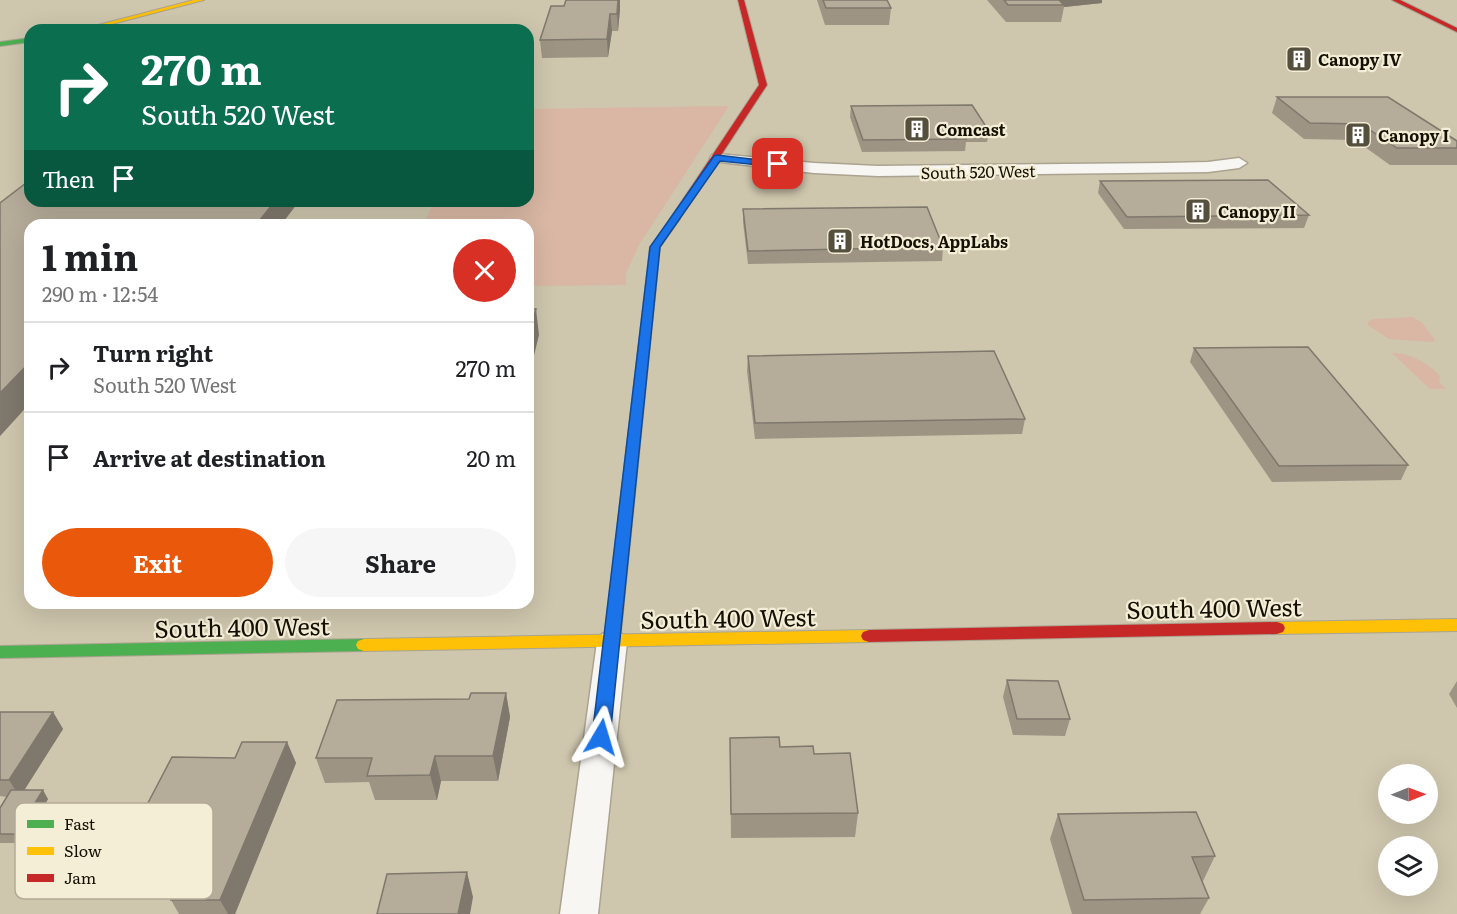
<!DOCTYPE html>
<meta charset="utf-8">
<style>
:root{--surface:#fff;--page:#f6f6f6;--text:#202124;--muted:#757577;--line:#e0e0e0;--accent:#ea580c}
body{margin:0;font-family:Literata,serif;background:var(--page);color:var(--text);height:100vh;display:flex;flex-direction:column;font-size:22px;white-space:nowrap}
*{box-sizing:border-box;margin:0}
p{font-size:20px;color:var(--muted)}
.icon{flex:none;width:33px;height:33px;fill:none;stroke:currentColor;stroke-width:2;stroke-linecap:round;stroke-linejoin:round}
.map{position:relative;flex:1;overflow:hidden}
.sheet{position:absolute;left:24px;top:219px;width:510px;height:390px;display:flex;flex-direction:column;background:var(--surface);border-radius:18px;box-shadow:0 6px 24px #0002}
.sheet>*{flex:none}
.banner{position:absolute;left:24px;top:24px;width:510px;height:183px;border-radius:18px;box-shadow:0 6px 24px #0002;background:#0b6e4f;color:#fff;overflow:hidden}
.needle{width:39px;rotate:89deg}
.tools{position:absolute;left:1378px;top:764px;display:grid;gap:12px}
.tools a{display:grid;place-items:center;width:60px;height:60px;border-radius:50%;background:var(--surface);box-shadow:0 6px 24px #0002;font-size:30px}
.pin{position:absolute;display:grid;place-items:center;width:51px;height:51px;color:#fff;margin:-26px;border-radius:12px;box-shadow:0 3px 9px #0006}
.me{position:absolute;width:66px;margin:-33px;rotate:7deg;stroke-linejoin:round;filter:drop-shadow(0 0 4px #0008)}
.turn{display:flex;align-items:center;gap:21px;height:126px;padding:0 18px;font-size:27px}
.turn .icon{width:78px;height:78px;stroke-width:2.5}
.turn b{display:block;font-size:42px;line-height:51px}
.then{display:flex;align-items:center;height:57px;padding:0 18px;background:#0003;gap:12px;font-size:22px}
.round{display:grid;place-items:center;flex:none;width:63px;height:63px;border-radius:32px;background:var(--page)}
.summary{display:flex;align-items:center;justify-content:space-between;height:102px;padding:0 18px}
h1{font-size:36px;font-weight:700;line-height:45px}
.primary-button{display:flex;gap:12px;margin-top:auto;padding:12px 18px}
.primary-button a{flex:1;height:69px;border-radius:36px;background:var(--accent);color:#fff;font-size:24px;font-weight:700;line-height:69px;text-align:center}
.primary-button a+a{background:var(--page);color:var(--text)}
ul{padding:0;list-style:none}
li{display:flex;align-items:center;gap:18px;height:90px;padding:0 18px;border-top:2px solid var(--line)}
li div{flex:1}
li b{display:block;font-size:22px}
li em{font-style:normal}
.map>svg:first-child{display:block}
</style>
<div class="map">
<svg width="1457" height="914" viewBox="0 0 1457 914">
<rect width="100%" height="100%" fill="#cec6ad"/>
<path fill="#d9b7a4" d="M729 106 639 245 626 273V285L528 286V225H424L434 201H528V109Z
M1413 317 1422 323 1435 340 1433 342 1389 339 1368 325V322L1373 319Z
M1392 353C1410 353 1428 363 1440 376L1439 382 1446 389H1430Z"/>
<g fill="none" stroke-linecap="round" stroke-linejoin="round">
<defs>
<path id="street" d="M717 154 814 163 878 166 1165 163 1208 162 1239 158 1247 163 1239 168 1208 172 878 176 814 173 712 161 710 158 712 155Z
M612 631 622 634 627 642 598 914H560L597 642 602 634Z"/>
<path id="fast" d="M30 38V42L0 46V42Z
M675 216 680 219 660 247 620 642 618 646 612 648 606 646 604 642 650 247 672 217Z
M364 639 370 641 372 645 370 649 364 651 0 658V646Z"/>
<path id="slow" d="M194 0H204L89 30H79Z
M1457 619V631L1277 634 1271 632 1269 628 1271 624 1277 622Z
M869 630 875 632 877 636 875 640 869 642 364 651 358 649 356 645 358 641 364 639Z"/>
<path id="jam" d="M738 0H744L767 85 678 221H672L670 219 759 85Z
M1392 0H1400L1457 28V32Z
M1277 622 1283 624 1285 628 1283 632 1277 634 869 642 863 640 861 636 863 632 869 630Z"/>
</defs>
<use href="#street" stroke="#aaa390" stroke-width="3"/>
<use href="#fast" stroke="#aaa390" stroke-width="2"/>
<use href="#slow" stroke="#aaa390" stroke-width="2"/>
<use href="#jam" stroke="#aaa390" stroke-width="2"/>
<use href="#street" fill="#f8f6f3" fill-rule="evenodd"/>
<use href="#fast" fill="#4caf50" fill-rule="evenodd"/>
<use href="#slow" fill="#ffc107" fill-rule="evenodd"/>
<use href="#jam" fill="#c62828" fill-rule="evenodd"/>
</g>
<path fill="#9d9484" d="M566 0H620V9L618 31H612L608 57 542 58 540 40 564 6Z
M817 0H887L891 8 889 25H825Z
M987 0H1102V3L1064 7 1061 22H1006Z
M1277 97 1457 141V165H1390L1355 140 1304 139 1272 113Z
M851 106 989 131 987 142H966L965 151 862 152 850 117Z
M1100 181 1309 215 1304 228 1124 229 1098 193Z
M30 201H385L383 204H297L30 225V403L0 436V203Z
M743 209 943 247 942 261 748 264 743 222Z
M1194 348 1408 465 1401 480 1272 482 1190 362Z
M748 356 1025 419 1022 434 755 439 747 371Z
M1007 680 1070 719 1065 736 1013 735 1003 697Z
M1457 681V708L1449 694Z
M506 693 510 717 498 781H441L437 800H375L369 782 325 783 316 758 469 699Z
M0 712H53L63 729 24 790 48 799 22 843H0V808L7 797 0 796Z
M730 738 814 754 858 813 855 837 731 838Z
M287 742 296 763 235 914H179L171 900 196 844H151L138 822 235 758Z
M1058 814 1215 856 1203 881H1202L1209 898 1200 914H1072L1050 839Z"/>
<path fill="#7f786c" d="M618 0H620V9L618 31 617 14Z
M1054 0H1102V3L1064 7V5Z
M610 14 612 31 608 57 607 39Z
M275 201H296L297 204 281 225H256Z
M536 309 539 335 528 380V339Z
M30 362V403L0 436V393Z
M506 693 510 717 498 781 493 756Z
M53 712 63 729 20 797 9 780Z
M287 742 296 763 235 914H228L220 900Z
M435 756 441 781 437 800 430 775Z
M43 790 48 799 22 843 16 834Z
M467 872 473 897 470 914H458Z"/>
<path fill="#b6ac9a" stroke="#7f786c" stroke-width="1.5" d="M566 0H618L617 14H610L607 39 540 40 551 6H564Z
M823 0H887L891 8H826Z
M1004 0H1059L1064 5H1008Z
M389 29H436V30H389Z
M1277 97H1388L1457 141V148H1397L1361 124 1310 123Z
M972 105 989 131H962L966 139 863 140 851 106Z
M30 180V201H275L256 225H30V362L0 393V203Z
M1268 180 1309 215 1127 217 1100 181Z
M927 207 943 247 748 251 743 209Z
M528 309H536L528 339Z
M1308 347 1408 465 1279 466 1194 348Z
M994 351 1025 419 755 423 748 356Z
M1007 680 1058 681 1070 719H1017Z
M471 693H506L493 756H435L430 775 367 776 372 758H316L337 700 469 699Z
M0 712H53L9 780H0Z
M779 737 780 747 813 746 814 754 850 753 858 813 731 814 730 738Z
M242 742H287L220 900H171L206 823 138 822 172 757 235 758Z
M11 790H43L16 834H0V808Z
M1196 812 1215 856 1192 857 1209 898 1084 900 1058 814Z
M467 872 458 914H377L387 874Z"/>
<path fill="#1a73e8" stroke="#114b97" stroke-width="1.5" d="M717 155 778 162 783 164 778 167 720 161 660 247 610 737 607 743 601 745 594 743 592 737 650 247 714 156Z"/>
<defs>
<symbol id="building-square" viewBox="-11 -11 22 22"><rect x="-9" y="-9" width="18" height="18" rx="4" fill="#55503e" stroke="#f5eed7"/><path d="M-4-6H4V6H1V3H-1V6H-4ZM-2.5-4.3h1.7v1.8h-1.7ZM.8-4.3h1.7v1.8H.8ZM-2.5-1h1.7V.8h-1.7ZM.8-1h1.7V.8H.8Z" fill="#fff"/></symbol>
</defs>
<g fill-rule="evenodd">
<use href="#building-square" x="1284" y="44" width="30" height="30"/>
<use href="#building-square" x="902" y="114" width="30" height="30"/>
<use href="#building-square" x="1343" y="120" width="30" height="30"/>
<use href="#building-square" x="1183" y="196" width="30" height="30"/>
<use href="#building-square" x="825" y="226" width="30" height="30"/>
</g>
<g text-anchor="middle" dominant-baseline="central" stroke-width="4.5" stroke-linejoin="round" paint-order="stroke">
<g font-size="16" font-weight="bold" fill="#141002" stroke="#f5eed7" text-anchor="start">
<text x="1318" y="59">Canopy IV</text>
<text x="936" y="129">Comcast</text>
<text x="1378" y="135">Canopy I</text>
<text x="1218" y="211">Canopy II</text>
<text x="860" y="241">HotDocs, AppLabs</text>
</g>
<g font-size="16" fill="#141002" stroke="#f5eed7">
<text transform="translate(978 171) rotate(-1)">South 520 West</text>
</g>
<g font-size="24" fill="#141002" stroke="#f5eed7">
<text transform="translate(1214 607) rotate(-1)">South 400 West</text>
<text transform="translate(728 617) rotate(-1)">South 400 West</text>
<text transform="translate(242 626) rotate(-1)">South 400 West</text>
</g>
</g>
<rect x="15" y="803" width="198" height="96" rx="9" fill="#f5eed7" stroke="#b2ab97" stroke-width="1.5"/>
<rect x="27" y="820" width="27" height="8" fill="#4caf50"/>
<rect x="27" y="847" width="27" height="8" fill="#ffc107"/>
<rect x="27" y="874" width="27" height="8" fill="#c62828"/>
<g font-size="16" fill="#141002">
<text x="64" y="830">Fast</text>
<text x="64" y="857">Slow</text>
<text x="64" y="884">Jam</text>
</g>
</svg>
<div class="tools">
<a><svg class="needle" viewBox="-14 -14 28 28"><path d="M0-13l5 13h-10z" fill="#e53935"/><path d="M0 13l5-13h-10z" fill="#757577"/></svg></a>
<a><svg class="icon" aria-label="layers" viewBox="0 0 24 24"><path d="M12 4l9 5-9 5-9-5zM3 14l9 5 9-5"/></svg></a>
</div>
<div class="pin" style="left:778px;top:164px;background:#d93025"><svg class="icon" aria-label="arrive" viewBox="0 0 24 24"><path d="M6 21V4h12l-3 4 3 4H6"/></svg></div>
<svg class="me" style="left:601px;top:737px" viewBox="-20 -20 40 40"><path d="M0-17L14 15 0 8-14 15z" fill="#1a73e8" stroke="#fff" stroke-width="4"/></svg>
<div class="banner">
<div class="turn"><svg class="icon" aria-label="right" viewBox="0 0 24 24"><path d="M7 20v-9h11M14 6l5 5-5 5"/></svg><div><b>270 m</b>South 520 West</div></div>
<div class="then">Then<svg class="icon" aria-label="arrive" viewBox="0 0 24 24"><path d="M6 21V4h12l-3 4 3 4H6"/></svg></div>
</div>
<section class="sheet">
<div class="summary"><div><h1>1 min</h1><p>290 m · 12:54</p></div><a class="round" style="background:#d93025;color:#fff"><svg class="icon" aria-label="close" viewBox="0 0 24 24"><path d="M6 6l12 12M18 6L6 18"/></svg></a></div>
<ul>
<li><svg class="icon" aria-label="right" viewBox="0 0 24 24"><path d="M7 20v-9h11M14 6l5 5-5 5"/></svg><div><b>Turn right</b><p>South 520 West</p></div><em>270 m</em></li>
<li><svg class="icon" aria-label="arrive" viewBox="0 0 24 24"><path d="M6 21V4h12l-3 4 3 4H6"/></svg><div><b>Arrive at destination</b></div><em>20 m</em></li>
</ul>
<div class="primary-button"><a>Exit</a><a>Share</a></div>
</section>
</div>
